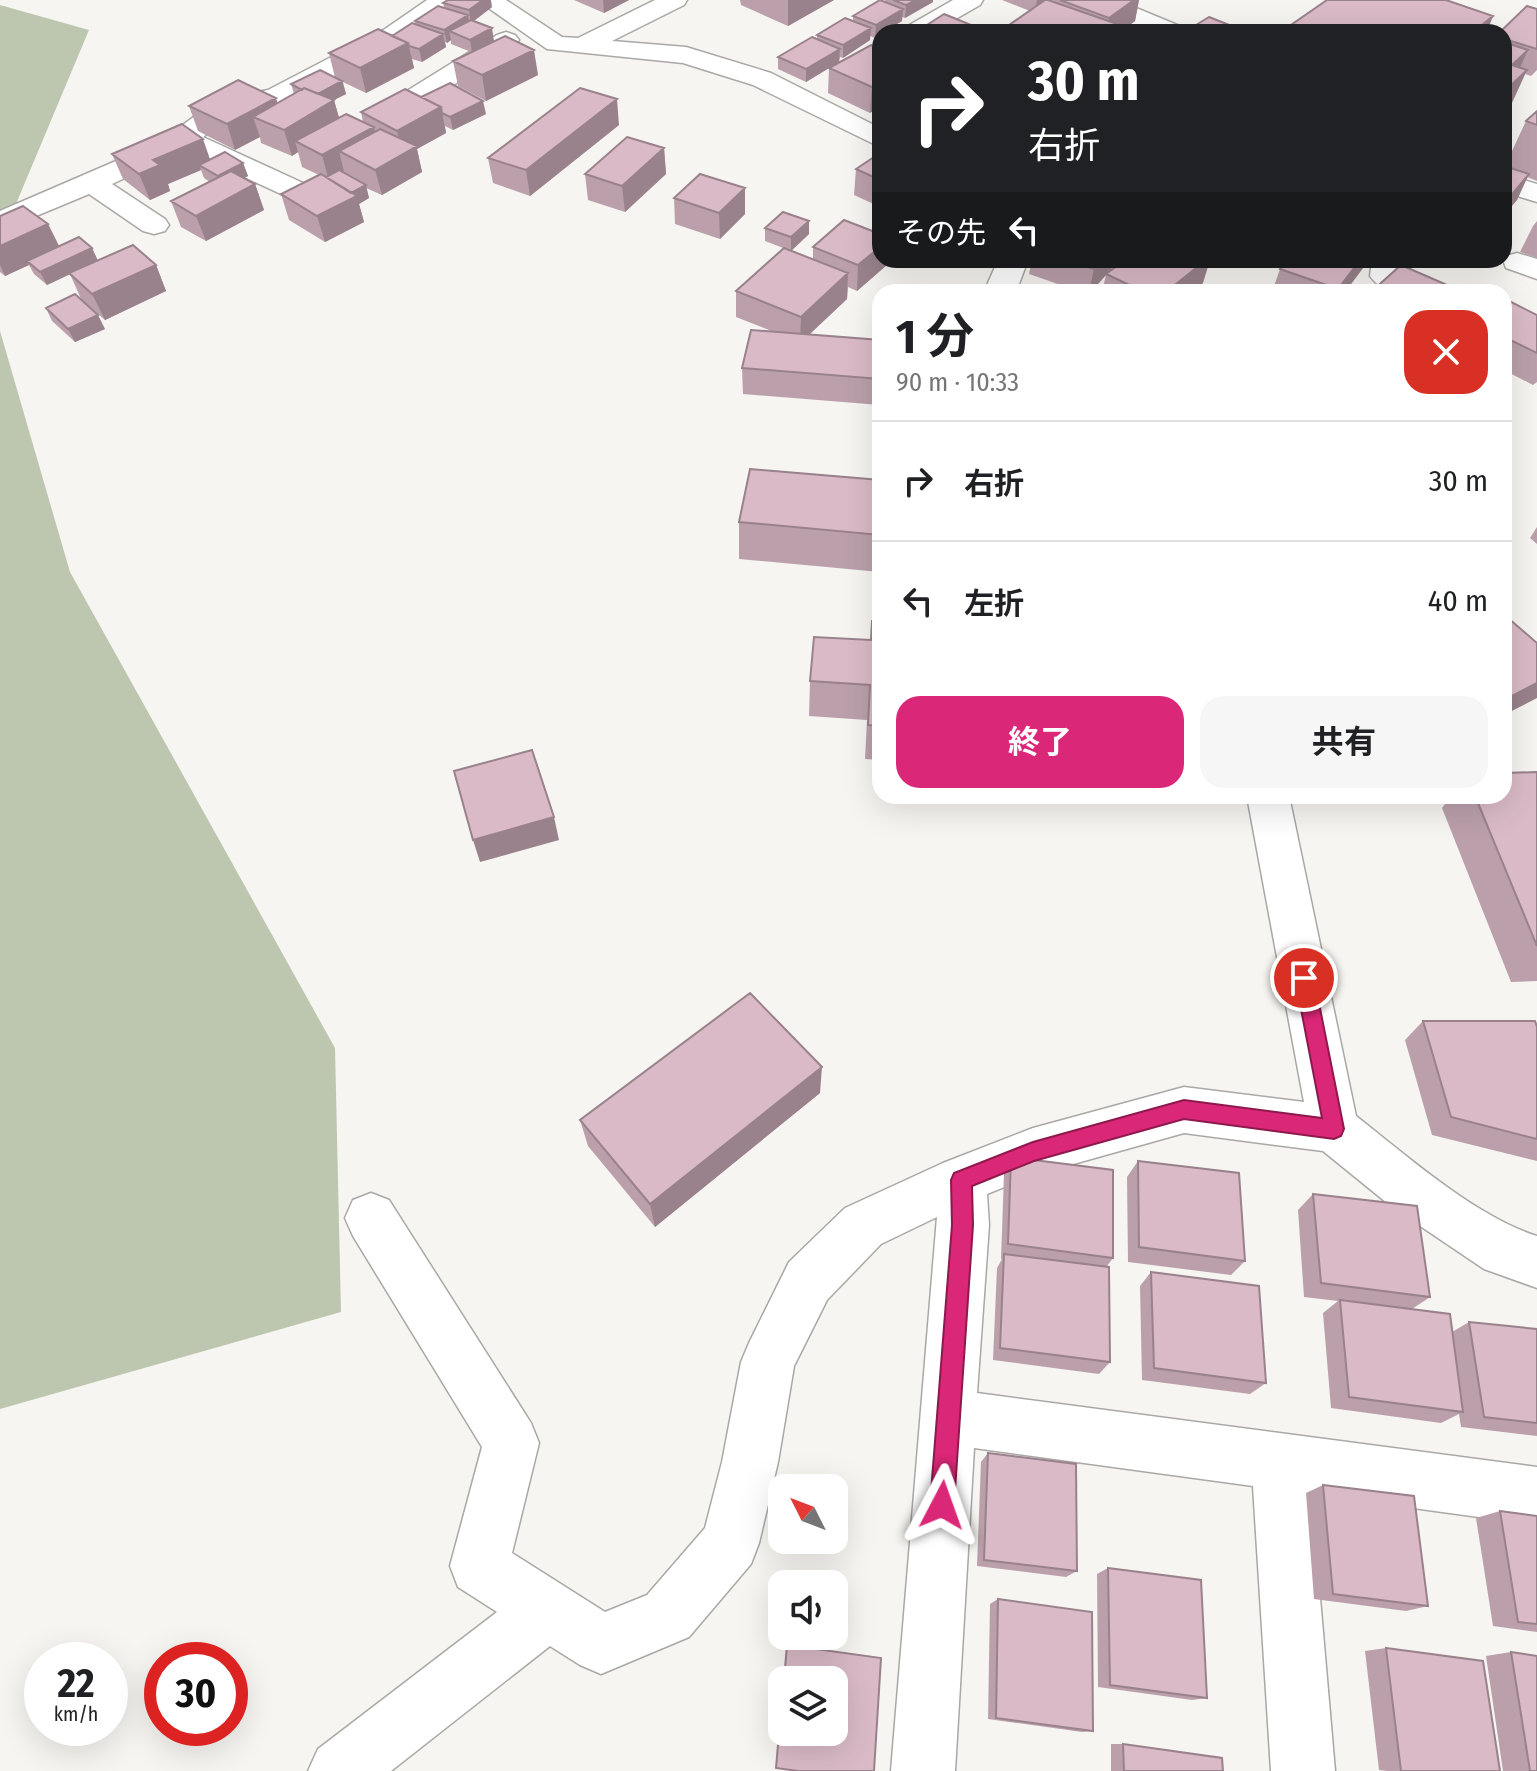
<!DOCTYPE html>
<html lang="ja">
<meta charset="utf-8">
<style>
:root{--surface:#fff;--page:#f6f6f6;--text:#202124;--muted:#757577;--line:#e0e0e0;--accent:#db2777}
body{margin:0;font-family:"Fira Sans Condensed","Noto Sans JP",sans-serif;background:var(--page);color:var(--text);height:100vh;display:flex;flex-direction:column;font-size:30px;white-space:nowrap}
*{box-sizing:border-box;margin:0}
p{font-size:26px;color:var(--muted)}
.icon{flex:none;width:44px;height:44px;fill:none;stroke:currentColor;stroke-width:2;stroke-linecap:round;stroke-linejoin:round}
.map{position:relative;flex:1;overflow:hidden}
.drawer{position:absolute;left:872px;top:284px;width:640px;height:520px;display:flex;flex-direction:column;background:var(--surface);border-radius:24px;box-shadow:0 8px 32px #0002}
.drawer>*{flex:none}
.banner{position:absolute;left:872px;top:24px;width:640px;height:244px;border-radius:24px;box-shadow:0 8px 32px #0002;background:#202124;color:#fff;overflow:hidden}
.needle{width:52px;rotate:312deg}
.tools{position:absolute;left:768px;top:1474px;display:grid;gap:16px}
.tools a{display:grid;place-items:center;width:80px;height:80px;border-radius:16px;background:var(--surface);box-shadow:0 8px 32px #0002;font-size:40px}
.speed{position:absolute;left:24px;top:1642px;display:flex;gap:16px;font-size:40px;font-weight:700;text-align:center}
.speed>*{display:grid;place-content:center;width:104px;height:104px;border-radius:50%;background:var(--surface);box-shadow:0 8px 32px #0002;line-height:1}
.speed small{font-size:20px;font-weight:400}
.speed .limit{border:12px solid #d22;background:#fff;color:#111}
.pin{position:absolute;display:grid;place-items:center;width:68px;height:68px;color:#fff;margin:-34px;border:4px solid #fff;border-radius:50%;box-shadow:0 2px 8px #0007}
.me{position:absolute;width:88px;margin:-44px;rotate:4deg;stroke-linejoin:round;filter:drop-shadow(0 0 6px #0008)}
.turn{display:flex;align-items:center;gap:28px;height:168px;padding:0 24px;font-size:36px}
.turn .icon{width:104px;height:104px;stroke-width:2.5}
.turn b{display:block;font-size:56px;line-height:68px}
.then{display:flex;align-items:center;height:76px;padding:0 24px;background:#0003;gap:16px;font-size:30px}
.round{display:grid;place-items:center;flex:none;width:84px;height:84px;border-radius:24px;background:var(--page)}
.summary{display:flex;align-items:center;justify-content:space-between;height:136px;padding:0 24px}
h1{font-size:48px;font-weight:700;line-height:60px}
.cta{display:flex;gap:16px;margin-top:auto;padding:16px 24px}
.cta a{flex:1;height:92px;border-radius:24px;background:var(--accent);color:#fff;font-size:32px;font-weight:700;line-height:92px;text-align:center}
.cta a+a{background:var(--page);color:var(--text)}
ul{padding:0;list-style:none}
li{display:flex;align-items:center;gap:24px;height:120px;padding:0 24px;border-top:2px solid var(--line)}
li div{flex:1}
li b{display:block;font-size:30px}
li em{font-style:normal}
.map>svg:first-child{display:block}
</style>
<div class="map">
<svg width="1537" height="1771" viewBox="0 0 1537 1771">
<rect width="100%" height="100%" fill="#f6f5f1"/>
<path fill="#bdc7af" d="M0 5 89 30 0 242Z
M0 331 70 572 335 1048 341 1312 0 1409Z"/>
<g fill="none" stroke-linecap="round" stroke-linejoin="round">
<defs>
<path id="street" d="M427 0H456L403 39 286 102 234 113 203 137 316 189 321 195 316 201 306 204 296 201 186 150 112 184 165 219 169 225 165 231 154 234 143 231 89 194 0 231V211L160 142 215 101 268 90 385 29Z
M477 0H506L562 37 578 38 655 0H687L684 5 612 41 686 47 771 73 880 128V147L753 85 683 63 547 49Z
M953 0H983L980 5 933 32H902L906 27Z
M1083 0H1117L1182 27 1186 32H1151L1086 5Z
M506 32 515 35 519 40 515 45 393 124 383 126 373 124 369 118 373 112 497 35Z
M1504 174 1537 184V202L1504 192Z
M1517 253 1537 259V279L1506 268 1503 260 1506 256Z
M998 260H1028L1016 292H984Z
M1372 260H1402L1401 272 1429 285 1434 292C1412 292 1384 297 1370 276Z
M1247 796H1289L1356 1116C1407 1156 1476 1217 1537 1236V1288L1484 1269 1392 1207 1323 1151 1184 1133 1034 1175 987 1194 989 1225 977 1393 1537 1467V1525L1311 1494 1335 1771H1271L1253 1486 974 1448 955 1771H891L937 1217 881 1244 827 1300 794 1366 778 1462 759 1543 751 1564 689 1637 601 1674 580 1665 550 1646 391 1771H308L318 1749 497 1612 458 1587 450 1566 482 1447 353 1236 345 1218 353 1200 371 1193 389 1200 531 1423 539 1443 512 1553 605 1612 647 1595 705 1528 722 1462 741 1362 749 1343 789 1262 845 1208 943 1163 1033 1128 1184 1087 1304 1102Z"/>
</defs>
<use href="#street" stroke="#a9a8a4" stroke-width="3"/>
<use href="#street" fill="#fff" fill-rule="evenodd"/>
</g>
<path fill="#bba0ab" d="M574 0H629L604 13Z
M740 0H834L788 26 741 5Z
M885 0H933V2L905 18 902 17V21L880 32V35L875 38 870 36V40L843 58 840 57 839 62 806 82 778 69V57L817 39V35L853 21V16L885 2Z
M1002 0H1139L1135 21 1123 30 1030 11Z
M443 3 492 7 474 21 494 41 538 75 486 101 458 86 453 61 471 52 451 44V40L447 43 445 42 446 47 422 62 412 59 414 68 366 93 343 82 346 94 334 100 339 117 363 122 361 112 421 97 486 114 453 130 445 126 446 133 417 149 422 172 382 195 366 188 369 198 359 204 364 222 325 242 289 220 281 194 319 175 302 167 298 152 292 156 261 143 260 137 235 150 198 131 189 106 277 103 294 94 291 84 335 78 329 53 392 36 415 25V21L444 7Z
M1537 9V70L1531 76 1525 74 1510 107 1504 113V32Z
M1288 27 1487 32H1286Z
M880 49 870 113 828 93 829 68Z
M1537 111V181L1527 177 1517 200 1504 215V166H1505L1526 121Z
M619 125 530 196 493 183 488 158Z
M664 148 666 174 625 212 588 200 585 174Z
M880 153V207L854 195 856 169Z
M112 154 243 163 248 176 244 178 255 184 264 210 206 241 181 227 171 201 210 182 204 178 201 170 168 184 170 191 150 200 123 179Z
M674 198 745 214 720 239 675 224Z
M0 216 48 224 59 246 92 248 98 261 156 265 166 291 105 320 81 299 70 274 47 285 34 274 29 265 5 276 0 272Z
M809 221V234L791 251 765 241V228Z
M1537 221V258L1520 252 1533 226Z
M813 247 888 264 857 291 848 287 847 299 809 335 880 340V405L743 394 742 368 774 332 736 317V291L813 259Z
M1032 260H1119L1106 274 1203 283 1191 292H1102L1106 275 1091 292H1081L1029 274Z
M1369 260 1345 292H1272L1280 269Z
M1440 260H1467L1461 267Z
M46 308 105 329 75 342 52 321Z
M1504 308 1537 315V382L1533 385 1504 370Z
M880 480V572L739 559V522Z
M1537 527V544L1530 538Z
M880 621V760L865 759 867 720 809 716 810 681 871 640Z
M1537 772V981L1511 982 1442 808 1451 796H1504Z
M1423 1021 1537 1027V1161L1432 1135 1405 1040Z
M820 1093 655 1227 588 1146 580 1120Z
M1011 1157 1113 1258 1107 1266 1110 1362 1099 1374 993 1360 997 1268 1002 1259H1001L1004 1174Z
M1138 1161 1245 1261 1231 1275 1128 1262 1127 1177Z
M1313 1194 1430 1297 1412 1309 1452 1332 1469 1322 1537 1329V1436L1461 1427 1459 1414 1441 1423 1331 1408 1323 1313 1338 1301 1304 1297 1298 1210Z
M1151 1272 1266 1383 1250 1394 1142 1380 1140 1286Z
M988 1453 1077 1571 1066 1577 977 1566 981 1462Z
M1323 1485 1428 1606 1406 1611 1314 1599 1306 1493Z
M1500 1511 1537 1516V1632L1493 1626 1476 1518Z
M1108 1568 1207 1698 1192 1700 1098 1687 1097 1574Z
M998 1599 1093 1731 1082 1732 988 1719 990 1604Z
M1386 1648 1500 1771H1387L1379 1770 1365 1651Z
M1511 1652 1537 1771H1503L1486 1656Z
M1111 1744H1123L1223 1771H1111Z"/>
<path fill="#99828b" d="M483 0H491L492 7 471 23 469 10Z
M603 0H629L604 13Z
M788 0H834L788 26Z
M916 0H933V2L905 18 906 5Z
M1037 0H1050V4L1035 13Z
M1134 0H1139L1135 21 1123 30 1122 32H1106L1109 18Z
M903 9 902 21 884 32H880V35L875 38 876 25Z
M468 15 470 27 449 31 451 40 447 43 444 30Z
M1493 16 1487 32H1473Z
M492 28 494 41 472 53 470 40Z
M871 28 870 40 843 58V45Z
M443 34 446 47 422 62 419 49Z
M408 43 414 68 366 93 360 68Z
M840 49 839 62 806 82V69Z
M534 50 538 75 486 101 482 75Z
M1528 50 1513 83 1527 70 1510 107 1504 113V83L1512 65Z
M342 81 346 94 318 108 314 96Z
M880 82V107L870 113 872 87Z
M276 98 284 124 253 117 260 137 235 150 227 124Z
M617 99 619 125 530 196 526 170Z
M334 100 341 126 295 141 298 152 292 156 284 130Z
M483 101 486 114 453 130 450 117Z
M441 107 446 133 417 149 422 172 382 195 375 170 403 154 397 131Z
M374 127 380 153 339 151 344 172 329 181 322 155Z
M203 139 212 165H199L201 170 168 184 170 191 150 200 139 174 153 160Z
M664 148 666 174 625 212 622 186Z
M243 163 248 176 222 189 218 176Z
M1529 174 1517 200 1504 215V204Z
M255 184 264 210 206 241 196 216Z
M366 185 369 198 359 204 364 222 325 242 317 216 347 195Z
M745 188V214L720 239 719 213Z
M809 221V234L791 251V237Z
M48 224 61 250 27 261 29 265 5 276 0 265V246Z
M880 247V260H888V264L857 291 858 265Z
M92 248 98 261 47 285 40 272Z
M1102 260H1119L1091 292H1089L1094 269Z
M1206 260H1210L1203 283 1191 292H1166Z
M1360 260H1369L1345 292H1337Z
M156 265 166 291 105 320 92 294Z
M848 273 847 299 800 343 801 317Z
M98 315 105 329 75 342 68 329Z
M1537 683V698L1504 715V700Z
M554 817 559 840 480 862 473 840Z
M822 1067 820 1093 655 1227 650 1204Z"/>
<path fill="#dabac7" stroke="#99828b" stroke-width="2" d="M448 0H483L469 10 443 3Z
M880 0 903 9 876 25 853 16Z
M893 0H916L906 5Z
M1045 0H1048L1123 26 1115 32H999Z
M1060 0H1134L1109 18Z
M1327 0H1446L1493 16 1473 32H1301L1288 27Z
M438 6 468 15 444 30 415 21Z
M1527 6 1537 9V49L1504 39V32H1500Z
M944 14 986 31 984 32H916Z
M1209 17 1247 32H1201L1191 28Z
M845 18 871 28 843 45 817 35Z
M471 20 492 28 470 40 449 31Z
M412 23 443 34 419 49 409 46 408 43 392 36Z
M378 29 408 43 360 68 329 53Z
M505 36 534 50 482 75 453 61Z
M812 37 840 49 806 69 778 57Z
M1504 42 1528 50 1512 65 1527 70 1504 92Z
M871 45 880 49V82L872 87 829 68Z
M320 70 342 81 318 94 304 88 302 90 291 84Z
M238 80 276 98 227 124 189 106Z
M450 83 483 101 450 117 442 113 441 107 421 97Z
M304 88 334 100 284 130 253 117Z
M580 88 617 99 526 170 488 158Z
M405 89 441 107 397 131 361 112Z
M1537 111V125L1526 121Z
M346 114 374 127 322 155 295 141Z
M182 124 203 139 153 160 160 165 139 174 112 154Z
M380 129 417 146 375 170 339 151Z
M627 137 664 148 622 186 585 174Z
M225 152 243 163 218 176 199 165Z
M880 153V180L856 169Z
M1504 166 1529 174 1504 204Z
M339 170 366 185 351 193 326 177Z
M231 171 255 184 196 216 171 201Z
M321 174 357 196 317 216 281 194Z
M700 174 745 188 719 213 674 198Z
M23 206 48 224 0 246V216Z
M783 212 809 221 791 237 765 228Z
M844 220 880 234V247L858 265 813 247Z
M79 237 92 248 40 272 27 261Z
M133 245 156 265 92 294 69 273Z
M784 248 848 273 801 317 736 291Z
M1069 260H1102L1094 269Z
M1125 260H1206L1166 292H1144L1106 274Z
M1287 260H1360L1338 289 1280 269Z
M1401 265 1454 288 1449 292H1371Z
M75 294 98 315 68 329 46 308Z
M1511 302 1537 315V353L1504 337V308Z
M751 330 880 340V379L742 368Z
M750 469 880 480V535L739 522Z
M1508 618 1537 643V683L1504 700V620Z
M872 621H880V726L868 725 870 685 810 681 814 637 871 640Z
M532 750 554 817 473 840 454 771Z
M1537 772V946L1475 796H1504V773Z
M750 993 822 1067 650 1204 580 1120Z
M1423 1021H1535L1537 1027V1139L1451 1117Z
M1011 1157 1113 1170V1258L1008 1244Z
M1138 1161 1239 1173 1245 1261 1139 1247Z
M1313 1194 1417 1206 1430 1297 1321 1283Z
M1004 1254 1109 1267 1110 1362 1000 1348Z
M1151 1272 1259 1286 1266 1383 1154 1368Z
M1340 1300 1450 1314 1463 1412 1349 1397Z
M1469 1322 1537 1329V1423L1484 1417Z
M988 1453 1076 1464 1077 1571 984 1560Z
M1323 1485 1414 1496 1428 1606 1333 1594Z
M1500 1511 1537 1516V1624L1518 1622Z
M1108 1568 1201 1580 1207 1698 1110 1685Z
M998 1599 1092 1612 1093 1731 996 1718Z
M787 1645 881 1658 874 1771H798L776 1768 782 1699V1732H834V1680H784Z
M1386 1648 1483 1661 1500 1771H1401Z
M1511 1652 1537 1656V1771H1530Z
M1123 1744 1222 1758 1223 1771H1124Z"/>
<path fill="#db2777" stroke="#8e194d" stroke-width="2" d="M1304 969 1311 972 1314 978 1344 1129 1341 1136 1334 1139 1184 1119 1034 1161 972 1186 973 1225 954 1505 950 1514 942 1517 934 1514 930 1505 952 1225 951 1180 954 1173 1033 1142 1184 1100 1322 1118 1295 978 1298 972Z"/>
</svg>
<div class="tools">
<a><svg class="needle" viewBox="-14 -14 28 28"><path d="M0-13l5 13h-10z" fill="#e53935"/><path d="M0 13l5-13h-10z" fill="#757577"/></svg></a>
<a><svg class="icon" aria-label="sound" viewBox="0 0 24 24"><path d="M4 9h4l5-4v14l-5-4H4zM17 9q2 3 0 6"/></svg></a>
<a><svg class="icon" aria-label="layers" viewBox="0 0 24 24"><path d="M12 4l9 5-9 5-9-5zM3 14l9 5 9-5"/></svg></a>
</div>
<div class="speed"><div>22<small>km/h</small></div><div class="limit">30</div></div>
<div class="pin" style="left:1304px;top:978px;background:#d93025"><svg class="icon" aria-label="arrive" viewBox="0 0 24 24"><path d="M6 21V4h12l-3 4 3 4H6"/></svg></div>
<svg class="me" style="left:942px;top:1505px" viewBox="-20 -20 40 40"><path d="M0-17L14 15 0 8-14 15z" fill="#db2777" stroke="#fff" stroke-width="4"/></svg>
<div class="banner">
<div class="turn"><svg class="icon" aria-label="right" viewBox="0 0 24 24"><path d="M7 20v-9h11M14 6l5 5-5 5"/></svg><div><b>30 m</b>右折</div></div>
<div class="then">その先<svg class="icon" aria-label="left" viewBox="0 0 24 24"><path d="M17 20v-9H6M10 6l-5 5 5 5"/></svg></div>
</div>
<section class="drawer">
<div class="summary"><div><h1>1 分</h1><p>90 m · 10:33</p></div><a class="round" style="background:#d93025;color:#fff"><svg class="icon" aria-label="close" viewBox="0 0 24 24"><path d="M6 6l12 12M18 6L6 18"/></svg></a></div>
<ul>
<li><svg class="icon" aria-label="right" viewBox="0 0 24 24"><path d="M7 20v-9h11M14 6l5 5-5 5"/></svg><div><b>右折</b></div><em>30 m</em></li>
<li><svg class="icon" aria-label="left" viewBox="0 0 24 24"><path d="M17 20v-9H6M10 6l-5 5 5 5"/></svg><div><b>左折</b></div><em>40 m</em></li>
</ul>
<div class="cta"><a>終了</a><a>共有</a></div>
</section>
</div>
